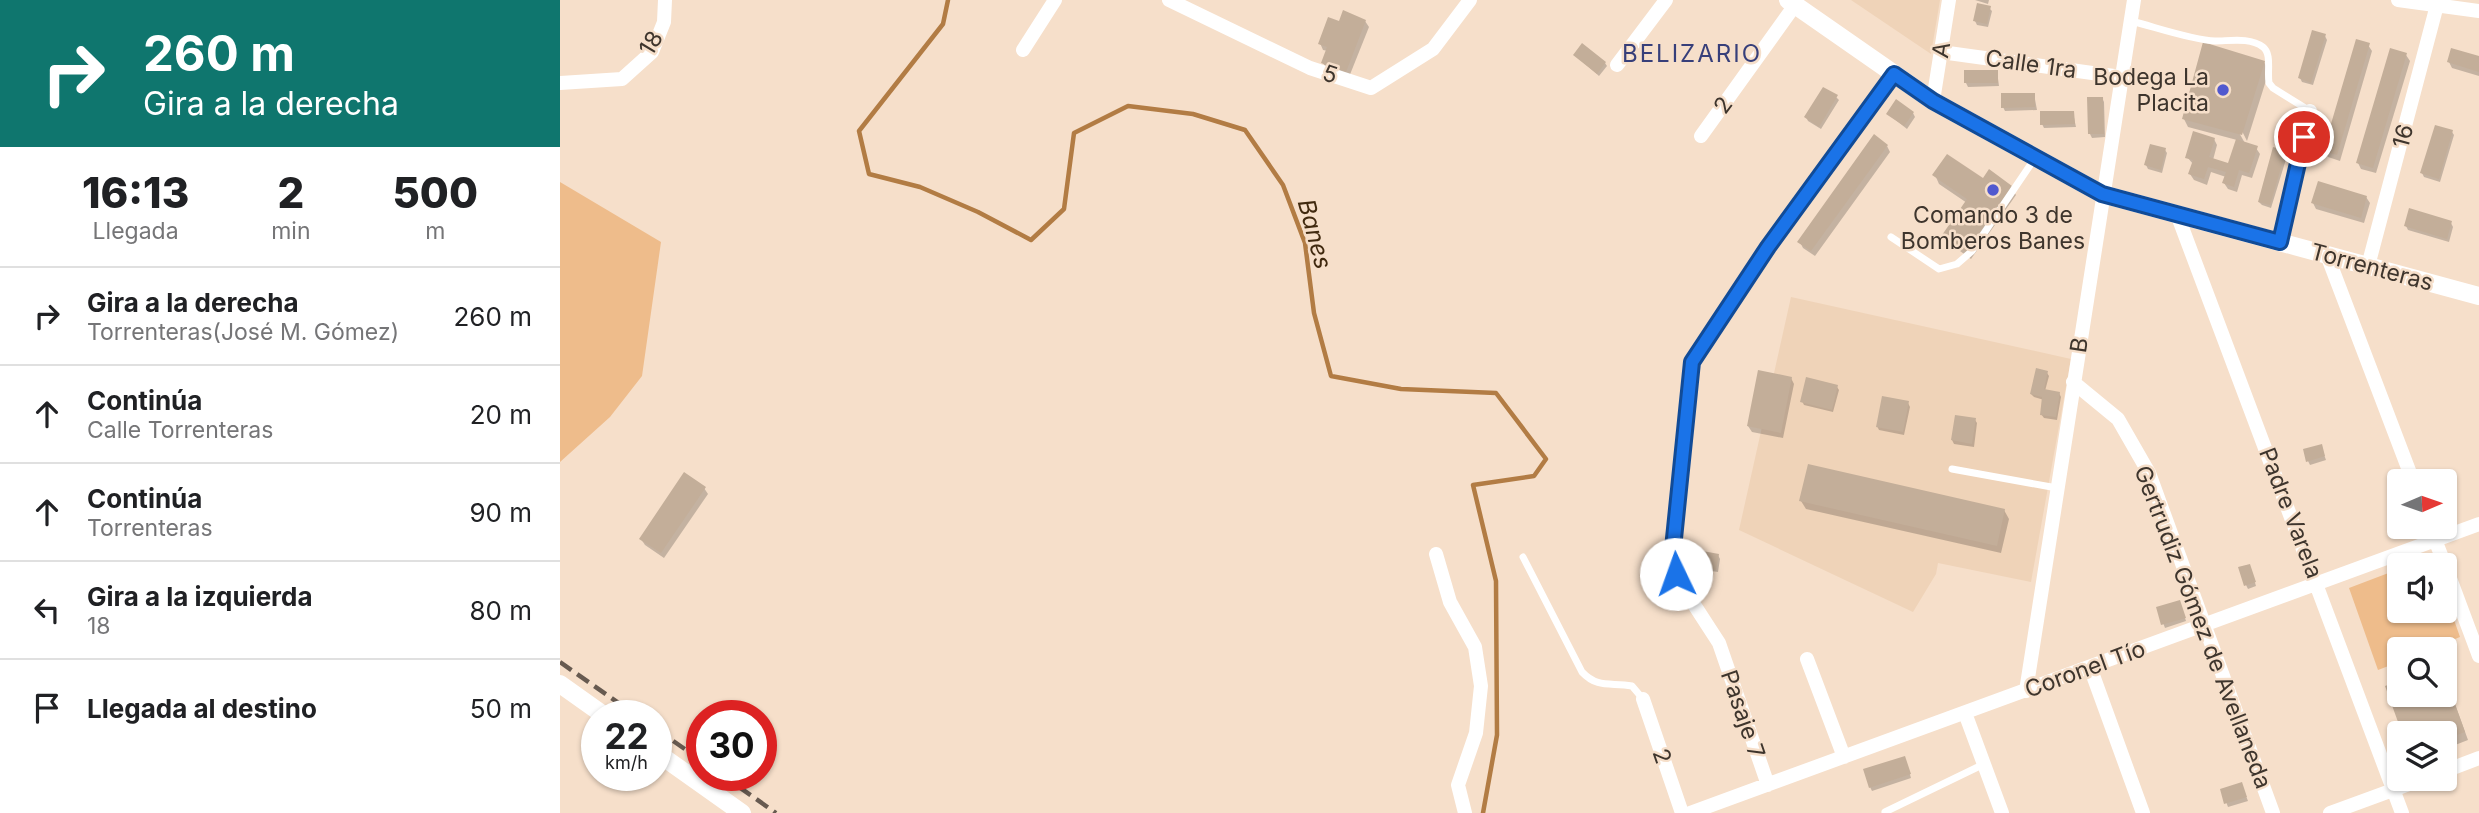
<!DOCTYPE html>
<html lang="es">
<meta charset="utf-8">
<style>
:root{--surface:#fff;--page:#f2f2f2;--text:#202124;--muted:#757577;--line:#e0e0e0}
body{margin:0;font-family:Inter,sans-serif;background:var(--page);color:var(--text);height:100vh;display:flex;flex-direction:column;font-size:26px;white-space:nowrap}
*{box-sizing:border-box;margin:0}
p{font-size:23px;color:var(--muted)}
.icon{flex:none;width:38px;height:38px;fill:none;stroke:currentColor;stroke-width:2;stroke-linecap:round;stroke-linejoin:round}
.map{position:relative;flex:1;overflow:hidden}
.sheet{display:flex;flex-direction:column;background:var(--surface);width:560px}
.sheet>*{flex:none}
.banner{background:#0f766e;color:#fff;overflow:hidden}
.needle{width:46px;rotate:88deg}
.buttons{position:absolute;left:1827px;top:469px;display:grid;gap:14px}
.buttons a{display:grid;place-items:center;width:70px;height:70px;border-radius:7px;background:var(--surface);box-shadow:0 2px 5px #0004;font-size:35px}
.speed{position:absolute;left:21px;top:700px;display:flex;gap:14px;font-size:35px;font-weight:700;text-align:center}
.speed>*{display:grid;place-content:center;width:91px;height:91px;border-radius:50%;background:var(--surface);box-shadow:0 2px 5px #0004;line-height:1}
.speed small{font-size:18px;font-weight:400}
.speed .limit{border:10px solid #d22;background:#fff;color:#111}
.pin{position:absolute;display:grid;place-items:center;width:60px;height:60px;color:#fff;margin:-30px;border:4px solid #fff;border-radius:50%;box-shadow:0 2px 7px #0007}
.me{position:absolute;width:77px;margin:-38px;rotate:357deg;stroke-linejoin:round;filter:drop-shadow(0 0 5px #0008)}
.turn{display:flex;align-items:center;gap:24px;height:147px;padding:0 28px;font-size:32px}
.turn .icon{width:91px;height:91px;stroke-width:2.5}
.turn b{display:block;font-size:49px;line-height:60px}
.eta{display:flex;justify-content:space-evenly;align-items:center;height:119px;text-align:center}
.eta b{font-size:42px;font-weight:800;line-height:49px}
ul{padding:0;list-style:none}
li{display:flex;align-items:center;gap:21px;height:98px;padding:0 28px;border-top:2px solid var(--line)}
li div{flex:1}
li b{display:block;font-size:26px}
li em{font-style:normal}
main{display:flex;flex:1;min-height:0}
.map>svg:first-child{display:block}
</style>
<main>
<section class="sheet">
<div class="banner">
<div class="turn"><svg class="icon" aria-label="right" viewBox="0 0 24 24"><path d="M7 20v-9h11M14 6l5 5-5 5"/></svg><div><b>260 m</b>Gira a la derecha</div></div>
</div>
<div class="eta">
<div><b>16:13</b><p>Llegada</p></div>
<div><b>2</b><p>min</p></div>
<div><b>500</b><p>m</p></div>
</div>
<ul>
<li><svg class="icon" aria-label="right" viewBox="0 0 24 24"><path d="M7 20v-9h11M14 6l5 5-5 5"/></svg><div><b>Gira a la derecha</b><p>Torrenteras(José M. Gómez)</p></div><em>260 m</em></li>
<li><svg class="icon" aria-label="ahead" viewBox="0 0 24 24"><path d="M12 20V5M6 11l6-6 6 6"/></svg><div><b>Continúa</b><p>Calle Torrenteras</p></div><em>20 m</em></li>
<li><svg class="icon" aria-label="ahead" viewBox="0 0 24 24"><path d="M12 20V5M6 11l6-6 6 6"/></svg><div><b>Continúa</b><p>Torrenteras</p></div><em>90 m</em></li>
<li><svg class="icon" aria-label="left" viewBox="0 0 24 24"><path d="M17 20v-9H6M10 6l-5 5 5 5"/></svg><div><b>Gira a la izquierda</b><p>18</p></div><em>80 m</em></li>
<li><svg class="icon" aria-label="arrive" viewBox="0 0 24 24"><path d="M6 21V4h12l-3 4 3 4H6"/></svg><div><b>Llegada al destino</b></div><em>50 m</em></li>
</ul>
</section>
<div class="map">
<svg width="1919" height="813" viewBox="0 0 1919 813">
<rect width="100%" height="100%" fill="#f6dfca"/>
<path fill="#efd3b8" d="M1291 0H1380L1371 54Z
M1231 297 1511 359 1471 582 1378 563 1376 574 1353 612 1179 530Z"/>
<path fill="#eebc8b" d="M0 182 101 242 82 376 50 417 0 462Z
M1839 569V611H1885V594L1900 637 1870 649H1839V662L1818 670 1789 588Z"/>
<path fill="#0003" d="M1415 0H1429L1428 4Z
M1429 8 1432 11 1428 27 1417 25 1415 21Z
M805 21 809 27 789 77 767 69 763 63 768 51 763 50 760 43 780 23Z
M1765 36 1767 40 1753 85 1742 82 1740 78Z
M1808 45 1812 51 1780 161 1768 157 1765 151Z
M1015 55 1045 63 1047 66 1039 76Z
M1846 55 1850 61 1816 173 1801 169 1798 163Z
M1919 58V76L1892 68 1889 62Z
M1704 62 1709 71 1687 141 1680 127 1677 129 1686 145 1696 148 1700 154 1692 178 1682 175 1677 192 1668 189 1664 183 1666 177 1651 172 1647 185 1634 180 1630 174 1633 164 1627 157 1654 139 1657 145 1653 160 1670 165 1677 140 1628 127 1624 119Z
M1437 71 1439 86 1408 87 1406 83Z
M1474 94 1477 110 1445 111 1443 107Z
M1276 97 1279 100 1261 129 1248 121 1246 117Z
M1542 98 1544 102 1545 137 1532 138 1530 134Z
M1353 113 1355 117 1347 129 1328 114Z
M1513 113 1516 127 1484 128 1482 124Z
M1892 132 1894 135 1880 182 1864 177 1862 173Z
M1327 146 1330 152 1255 256 1243 248 1240 242Z
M1605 150 1607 153 1602 173 1588 169 1586 165Z
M1725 152 1727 156 1711 208 1702 205 1699 202Z
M1375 175 1423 180 1451 187 1456 195 1411 259 1389 243 1384 235 1407 203 1379 184Z
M1806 197 1810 203 1804 223 1756 209 1753 203Z
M1891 223 1893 227 1889 242 1848 230 1846 226Z
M1487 373 1489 376 1485 391 1499 393 1501 397 1497 420 1484 418 1481 414 1484 400 1474 397 1471 394Z
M1231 378 1234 384 1223 438 1192 432 1188 426Z
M1277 387 1279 390 1273 412 1244 405 1242 401Z
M1348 403 1350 407 1344 435 1319 430 1317 426Z
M1415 420 1417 423 1414 447 1394 444 1392 440Z
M1761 446 1766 460 1750 465 1748 461Z
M144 488 148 494 104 558 85 545 81 539Z
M1241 501 1444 510 1449 519 1441 553 1246 509Z
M1158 555 1160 559 1158 572 1138 569 1136 565Z
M1691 569 1696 586 1688 589 1686 585Z
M1621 606 1626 621 1605 628 1598 609Z
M1885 676 1908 740 1885 749V733H1844L1827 687 1839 683V695H1885Z
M1346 761 1351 778 1312 791 1310 787Z
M1683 788 1688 801 1668 807 1662 791Z"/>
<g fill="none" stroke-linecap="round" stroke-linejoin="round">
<path stroke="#b27c44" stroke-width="4.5" d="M388 0 383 24 299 131 309 174 360 187 418 212 471 240 504 209 514 133 568 106 633 114 685 130 723 185 745 243 754 313 771 376 841 389 936 393 986 459 974 476 913 485 936 581 937 735 923 813"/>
</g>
<path fill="#c3ae99" d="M1417 3 1431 6 1427 24 1413 21Z
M783 10 806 20 786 72 761 63 767 47 758 44 768 17 779 21Z
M1752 30 1766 34 1751 83 1738 78Z
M1796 39 1810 43 1777 155 1763 151Z
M1643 42 1705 61 1682 135 1622 119Z
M1022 43 1046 62 1037 74 1013 55Z
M1830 48 1847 53 1813 168 1796 163Z
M1891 48 1919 56V72L1887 62Z
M1404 70H1438V83H1404Z
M1263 87 1278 95 1259 127 1244 117Z
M1441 93H1475V107L1441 108Z
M1527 97H1543L1544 134H1528Z
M1336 99 1354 112 1344 126 1326 114Z
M1480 111H1514L1515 124 1480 125Z
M1875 125 1893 130 1879 179 1860 173Z
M1633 131 1655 138 1649 157 1668 163 1676 139 1698 146 1689 173 1679 170 1674 187 1662 183 1666 172 1648 167 1644 179 1628 174 1633 160 1625 158Z
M1314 134 1328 145 1251 251 1237 242Z
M1590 144 1606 148 1601 170 1584 165Z
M1713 147 1726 151 1710 205 1698 202Z
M1387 154 1423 178 1429 169 1452 186 1406 252 1382 235 1407 199 1372 175Z
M1758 181 1807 196 1801 218 1751 203Z
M1849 208 1892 221 1887 239 1844 226Z
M1476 368 1488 371 1484 389 1500 392 1496 417 1480 415 1482 397 1470 394Z
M1198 370 1232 377 1221 433 1187 426Z
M1246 377 1278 385 1272 410 1240 402Z
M1322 396 1349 401 1343 432 1316 427Z
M1395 415 1416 418 1412 444 1391 440Z
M1762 444 1765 456 1746 462 1743 449Z
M1248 464 1445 509 1437 546 1239 501Z
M124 472 146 487 101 553 79 539Z
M1137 550 1159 554 1156 570 1135 565Z
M1690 564 1696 582 1684 586 1678 567Z
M1620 600 1626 618 1601 625 1596 607Z
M1885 677 1905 732 1885 739V733H1842L1825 686 1839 681V695H1885Z
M1345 756 1351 774 1309 788 1303 769Z
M1682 782 1687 797 1664 804 1660 789Z"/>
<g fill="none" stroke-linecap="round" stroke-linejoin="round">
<path stroke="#fff" stroke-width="7" d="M1571 21C1595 27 1632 40 1655 41 1670 41 1690 37 1703 47 1712 54 1707 71 1709 83L1713 88 1750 111
M1331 237 1379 269 1397 264 1412 251 1475 158
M1392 469 1497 488
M963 557 1022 672C1038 689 1051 682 1072 686L1083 699
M1325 812 1424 764"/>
<path stroke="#fff" stroke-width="14" d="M609 0 750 68 811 88 873 49 910 0
M1838 0 1919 11
M463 50 495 0
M1381 52 1561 77
M1057 65 1106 0
M0 83 62 79 92 52 104 22 105 0
M1373 101 1389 0
M1141 136 1235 5
M1617 214 1842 813
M1720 242 1750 111
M1767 255 1853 481
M1808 266 1877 5
M1513 382 1558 419 1589 473 1713 813
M1870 527 1885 565
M876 554 890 602 915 647 921 686 916 733 898 785 905 813
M1885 565 1919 656
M1247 659 1284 757
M1530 667 1583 813
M1466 691 1574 0
M1083 699 1122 813
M1405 713 1442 813
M1885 771 1919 758
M1208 785 1159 643 1122 586 1112 566 1132 362 1208 247 1334 73
M1130 813 1919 524
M1770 813 1863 779"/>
<path stroke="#fff" stroke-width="18" d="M1228 0 1373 101 1542 194 1919 296
M0 684 45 716
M96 752 182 813"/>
<path stroke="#675a50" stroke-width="4.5" stroke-dasharray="14 7" stroke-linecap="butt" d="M0 662 77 716
M96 729 142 761
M162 775 216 813"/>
</g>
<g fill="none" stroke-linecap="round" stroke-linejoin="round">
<defs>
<path id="route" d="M1116 574 1112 558 1132 362 1208 247 1334 74 1373 101 1542 194 1720 242 1744 137"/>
</defs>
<use href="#route" stroke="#114b97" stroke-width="18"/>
<use href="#route" stroke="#1a73e8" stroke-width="12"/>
</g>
<g fill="#5159cf" stroke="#f6dfca" stroke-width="2.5">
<circle cx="1663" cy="90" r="7"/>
<circle cx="1433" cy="190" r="7"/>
</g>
<g text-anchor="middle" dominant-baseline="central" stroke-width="5" stroke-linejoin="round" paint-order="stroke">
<g font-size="23" fill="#3e352d" stroke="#f6dfca">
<text transform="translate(91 43) rotate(-59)">18</text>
<text transform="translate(1381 50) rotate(-81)">A</text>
<text transform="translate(1471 64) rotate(8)">Calle 1ra</text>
<text transform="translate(770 74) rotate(18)">5</text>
<text transform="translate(1163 105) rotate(-54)">2</text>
<text transform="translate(1843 136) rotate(-75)">16</text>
<text transform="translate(1812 267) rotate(15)">Torrenteras</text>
<text transform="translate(1519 345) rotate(-81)">B</text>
<text transform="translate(1731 513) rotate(69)">Padre Varela</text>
<text transform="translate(1643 627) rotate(69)">Gertrudiz Gómez de Avellaneda</text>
<text transform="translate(1525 669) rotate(-20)">Coronel Tío</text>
<text transform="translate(1183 714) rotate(71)">Pasaje 7</text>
<text transform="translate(1102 756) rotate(71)">2</text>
</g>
<g font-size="23" fill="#3e352d" stroke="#f6dfca" text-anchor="end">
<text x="1649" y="77">Bodega La<tspan x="1649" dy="26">Placita</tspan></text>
<text x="1433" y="215" text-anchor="middle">Comando 3 de<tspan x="1433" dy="26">Bomberos Banes</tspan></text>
</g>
<g font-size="24" letter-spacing="2" fill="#373f7a" stroke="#f6dfca">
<text x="1132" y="53">BELIZARIO</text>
</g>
<g font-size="24" font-style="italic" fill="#40290f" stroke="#f6dfca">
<text transform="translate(755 234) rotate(75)">Banes</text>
</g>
</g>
</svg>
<div class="buttons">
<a><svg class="needle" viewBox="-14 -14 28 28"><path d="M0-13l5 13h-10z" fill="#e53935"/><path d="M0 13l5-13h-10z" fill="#757577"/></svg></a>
<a><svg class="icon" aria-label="sound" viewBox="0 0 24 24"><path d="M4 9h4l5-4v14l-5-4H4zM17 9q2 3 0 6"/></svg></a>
<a><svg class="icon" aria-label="search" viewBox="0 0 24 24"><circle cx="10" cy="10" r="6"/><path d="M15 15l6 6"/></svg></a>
<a><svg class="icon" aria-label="layers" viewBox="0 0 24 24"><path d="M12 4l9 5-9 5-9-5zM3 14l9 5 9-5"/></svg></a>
</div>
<div class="speed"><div>22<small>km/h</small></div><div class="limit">30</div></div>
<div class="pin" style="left:1744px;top:137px;background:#d93025"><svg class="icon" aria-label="arrive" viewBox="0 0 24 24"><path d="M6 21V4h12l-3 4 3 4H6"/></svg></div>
<svg class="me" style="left:1116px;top:574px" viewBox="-20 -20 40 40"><circle r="19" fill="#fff"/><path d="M0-13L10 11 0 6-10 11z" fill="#1a73e8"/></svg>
</div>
</main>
